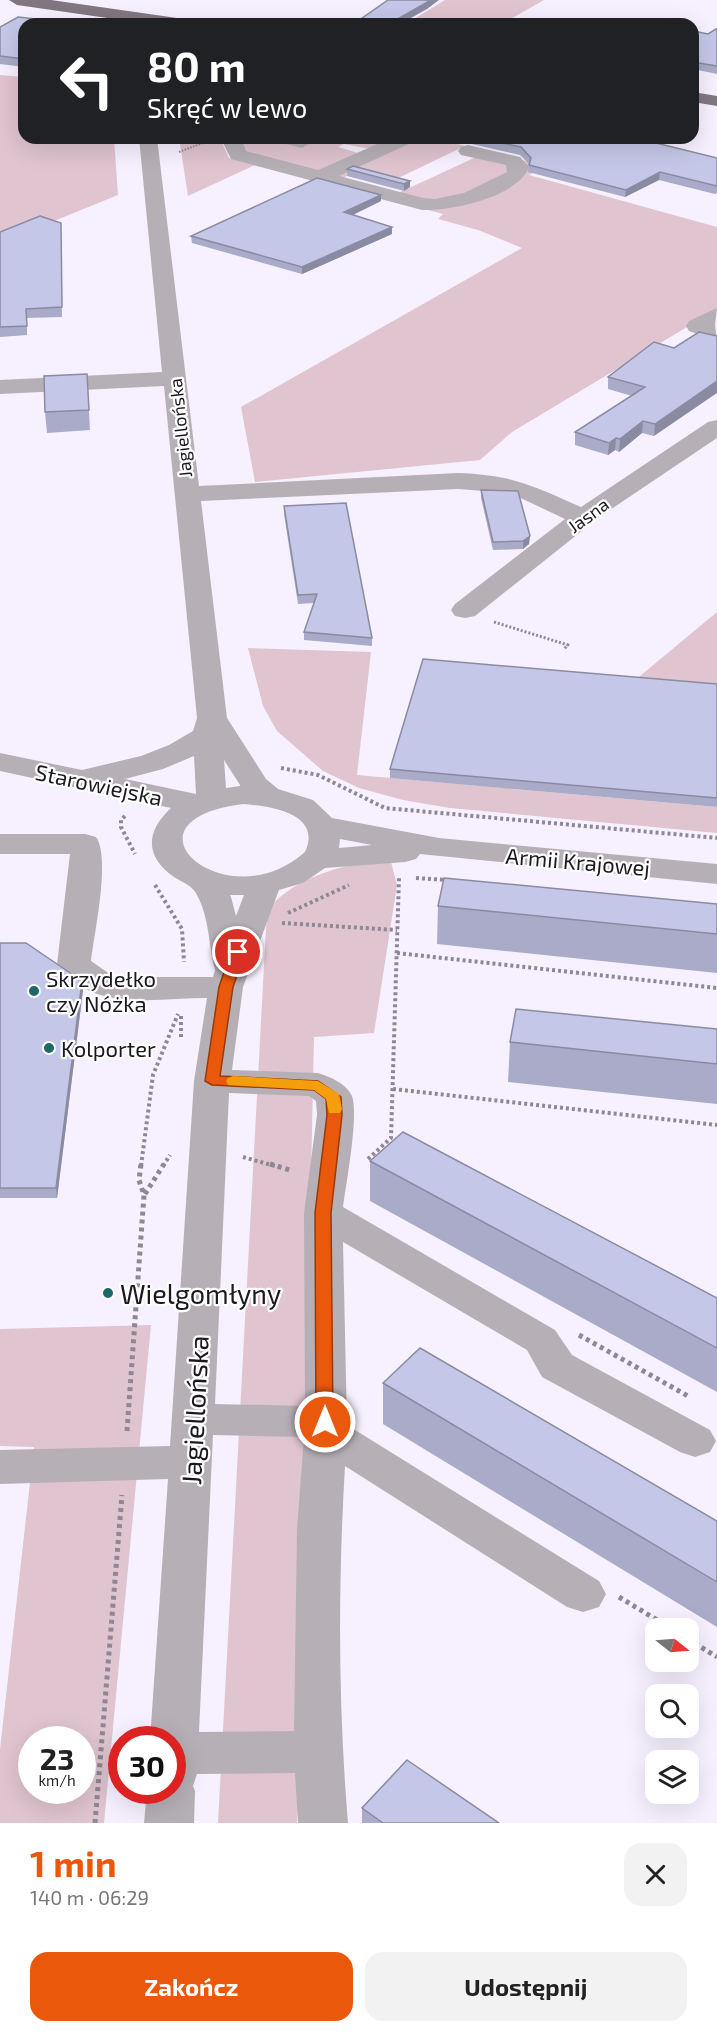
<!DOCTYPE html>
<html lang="pl">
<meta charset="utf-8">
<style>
:root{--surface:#fff;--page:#f2f2f2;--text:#222;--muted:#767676;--accent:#ea580c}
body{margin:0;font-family:"Exo 2",sans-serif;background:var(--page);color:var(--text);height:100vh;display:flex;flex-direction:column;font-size:22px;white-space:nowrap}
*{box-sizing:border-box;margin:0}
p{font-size:20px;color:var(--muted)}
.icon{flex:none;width:33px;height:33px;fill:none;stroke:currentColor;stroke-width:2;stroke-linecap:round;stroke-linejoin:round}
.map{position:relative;height:1823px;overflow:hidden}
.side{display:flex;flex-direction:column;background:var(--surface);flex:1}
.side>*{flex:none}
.guide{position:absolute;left:18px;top:18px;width:681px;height:126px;border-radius:18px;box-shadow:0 6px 24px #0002;background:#202124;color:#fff;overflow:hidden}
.needle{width:39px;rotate:107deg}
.tools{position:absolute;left:645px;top:1618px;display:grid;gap:12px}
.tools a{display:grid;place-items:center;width:54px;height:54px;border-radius:12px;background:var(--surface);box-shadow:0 6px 24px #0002;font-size:30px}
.speed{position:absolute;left:18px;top:1726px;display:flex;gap:12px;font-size:30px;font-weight:700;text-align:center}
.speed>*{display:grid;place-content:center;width:78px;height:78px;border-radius:50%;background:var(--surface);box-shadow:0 6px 24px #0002;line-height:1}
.speed small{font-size:15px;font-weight:400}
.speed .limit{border:9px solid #d22;background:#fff;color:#111}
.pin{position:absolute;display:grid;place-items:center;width:51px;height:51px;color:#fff;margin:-26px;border:3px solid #fff;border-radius:50%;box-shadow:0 2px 6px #0007}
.me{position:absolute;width:66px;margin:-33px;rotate:0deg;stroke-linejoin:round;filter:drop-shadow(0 0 4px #0008)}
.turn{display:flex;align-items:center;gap:21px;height:126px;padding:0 30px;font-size:27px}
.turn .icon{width:78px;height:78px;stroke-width:2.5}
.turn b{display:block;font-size:42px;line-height:51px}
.round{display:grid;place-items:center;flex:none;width:63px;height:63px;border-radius:18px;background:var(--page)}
.head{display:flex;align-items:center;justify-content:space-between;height:102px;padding:0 30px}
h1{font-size:36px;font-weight:700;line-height:45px;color:var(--accent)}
.primary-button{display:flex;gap:12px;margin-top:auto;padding:12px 30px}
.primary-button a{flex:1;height:69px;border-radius:18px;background:var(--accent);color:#fff;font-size:24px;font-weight:700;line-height:69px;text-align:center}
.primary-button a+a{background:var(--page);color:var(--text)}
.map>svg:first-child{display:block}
</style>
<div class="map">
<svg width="717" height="1823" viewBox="0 0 717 1823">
<rect width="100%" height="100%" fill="#f7f1ff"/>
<path fill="#e0c4d0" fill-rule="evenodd" d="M445 0H544L502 24H406Z
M0 75 24 77V138H114L118 195 0 243Z
M179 138H220L229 158 255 165 188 196Z
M244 138H276L302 144 293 138 391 140 370 149 344 144 338 147 358 153 322 170H310L244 152 240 142Z
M412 138H433L465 146 390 182 353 173 339 180 333 177Z
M474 158H489L515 168 450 203 396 194Z
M513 158 547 166 529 175 717 227V309L512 432 480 460 255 482 241 407 522 248 478 230 438 219 443 214 413 206 441 208 522 174Z
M717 612V693L628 686Z
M248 648 371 652 357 775 717 807V833L450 808 403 800 359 788 323 771 277 731 263 706Z
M367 861 391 862 397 885 374 1033 314 1037 297 1823H218L266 928C267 921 268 910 272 905 295 879 335 868 367 861Z
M151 1325 104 1823H0V1749L34 1447 0 1446V1329ZM32 1740H82V1791H32Z"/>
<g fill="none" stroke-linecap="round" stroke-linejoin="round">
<path stroke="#8d8893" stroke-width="2" stroke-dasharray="1.5 1.5" stroke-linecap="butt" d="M179 152 208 141"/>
<path stroke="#8d8893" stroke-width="3" stroke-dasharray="2 2" stroke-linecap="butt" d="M494 622 568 645 564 649"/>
<path stroke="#8d8893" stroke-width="4" stroke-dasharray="3 3" stroke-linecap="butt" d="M281 768 318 775 385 808 717 838
M125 816 121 820V827L135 854
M416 878 447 880
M155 885 182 929 184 962
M288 913 349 885
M282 923 397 930
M397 953 717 988
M181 1016V1040
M393 1089 717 1125
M243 1157 275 1166
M368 1159 391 1138 399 877
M141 1166 153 1075 178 1014
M163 1166 170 1155"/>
<path stroke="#8d8893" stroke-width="5" stroke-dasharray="4 4" stroke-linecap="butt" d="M270 1164 293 1171
M145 1194 164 1164
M579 1335 688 1396
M127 1431 144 1195 139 1180 141 1164
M619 1597 672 1629
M688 1639 717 1657
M95 1823 122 1495"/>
<path fill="#b6b0b6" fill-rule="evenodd" d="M139 138H157L199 486 458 473C512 475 532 485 581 507L708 422 717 420V438L598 518 475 616 465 618 455 616 451 610 455 604 565 519 510 493 458 489 201 501 227 718 266 779 278 789 313 800 332 818 439 838 717 864V884L420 854 416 859 405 862 325 868 303 883 279 890 243 987 232 1070 318 1073C330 1077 346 1083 352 1096 359 1115 346 1184 343 1207L555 1330 572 1355 710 1430 716 1441 710 1452 695 1457 680 1452 542 1377 527 1350 343 1242 347 1425 599 1581 606 1594 599 1607 583 1612 567 1607 345 1466C338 1584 338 1705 348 1823H298L295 1773 197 1774 193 1786 195 1791 194 1823H144L147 1791H172V1740H150L168 1479 0 1484V1450L170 1446 194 1081 207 998C156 998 90 1013 57 964L70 854H0V834H85L96 837C111 858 94 934 91 961L114 977H213L215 970C209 947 209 918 198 897 193 885 183 883 174 877 144 856 146 831 171 808L0 771V753L82 770 141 756 169 745 193 731 197 718 164 386 0 394V380L162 372ZM194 756 196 794 125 779 163 769ZM224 760 240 785V786L226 788ZM243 804C269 806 323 813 305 852 227 922 110 821 243 804ZM340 839 372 845 339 848ZM230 895H244L236 916 231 897ZM229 1093 309 1096 316 1101 317 1115 304 1213 305 1406 215 1404ZM213 1435 304 1437 297 1529 294 1731 199 1732Z
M226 138H244L243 143 246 151 318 170 391 138H413L411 143 339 176 423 198 435 199 464 193 507 172 506 165 461 155 458 151 461 147 468 145 520 157 529 167C518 197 451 211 422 210L231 159 223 143Z
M276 138H309L312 142 302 148 278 142Z
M717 308 715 325 717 341 689 331 686 326 689 321Z"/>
<path fill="#827781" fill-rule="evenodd" d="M9 0H51L184 19 192 24H149L17 5Z
M693 92 717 96V106L693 102Z"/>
</g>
<path fill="#a9abc8" d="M24 24V67L0 64V27Z
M717 29V74L693 69V31L708 34Z
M454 138H636L717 158V193L715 194 659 180 625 197 528 172 529 164 520 155 454 140Z
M347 169 410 181V187L404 191 347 176Z
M381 201 353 215 392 234 302 274 192 243 191 236Z
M0 232H61L62 317 27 318V335L0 337Z
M674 348 654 436 642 433 619 452 615 450 608 455 575 445V432L632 396 608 389V377Z
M87 374 90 430 47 433 45 412Z
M481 490 530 536 529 544 523 549 493 550 481 498Z
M284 506 372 638V646L304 640V632L314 603 298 604 284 514Z
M717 684V807L390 778V769Z
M717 904V973L437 944 438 906Z
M0 943 82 981 83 990 57 1198H0Z
M717 1029V1104L508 1082 510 1042Z
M370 1161 717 1298V1392L370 1201Z
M383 1383 717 1521V1627L383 1424Z
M362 1808 499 1823H362Z"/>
<path fill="#8a8ba2" d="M431 0H439L427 9 400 24H389Z
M660 172 659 180 625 197 626 190Z
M410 181V187L404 191V184Z
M381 195V201L344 219V212Z
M392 227V234L302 274V267Z
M717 381V393L654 436 655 424Z
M643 421 642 433 619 452 620 439Z
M616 438 615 450 608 455 609 443Z
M530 536 529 544 523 549V541Z
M82 981 83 990 57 1198 56 1188Z"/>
<path fill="#c5c7e8" stroke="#8a8ba2" stroke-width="1.5" d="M388 0H431L389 24H360L358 21Z
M18 17 80 24H24V59L0 56V27Z
M716 29H717V66L693 62V31L708 34Z
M479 138H636L717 158V186L660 172 626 190 529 165 531 158 521 147Z
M353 166 410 181 404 184 347 169Z
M317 178 381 195 344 212 392 227 302 267 191 236Z
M40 216 61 223 62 307 26 309 27 326 0 327V232Z
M699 332 717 336V381L655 424 643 421 620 439 616 438 609 443 575 432 645 387 608 377 654 342 674 348Z
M87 374 89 410 45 412 44 376Z
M481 490 518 491 530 536 523 541 493 542Z
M346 503 372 638 304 632 317 594 298 595 284 506Z
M423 659 717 684V798L390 769Z
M444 878 717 904V934L438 906Z
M0 943H26L82 981 56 1188H0Z
M516 1009 717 1029V1064L510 1042Z
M403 1132 717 1298V1348L370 1161Z
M420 1348 717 1521V1582L383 1383Z
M407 1760 499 1823H383L362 1808Z"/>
<path fill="#ea580c" stroke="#983908" stroke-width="1.5" d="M238 948 245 952 233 987 220 1076 318 1081 341 1097 342 1115 331 1213 333 1422 331 1427H319L316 1422 315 1213 327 1115 326 1099 314 1090 212 1085 205 1081 219 987 231 952Z"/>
<path fill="#f59e0b" d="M233 1076 318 1081 339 1094 342 1109 340 1113H329L326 1099 314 1090 228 1085 226 1081 228 1078Z"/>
<g fill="#1d6967" stroke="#fff" stroke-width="2">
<circle cx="34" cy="991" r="6"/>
<circle cx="49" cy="1048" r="6"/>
<circle cx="108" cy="1293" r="6"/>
</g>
<g text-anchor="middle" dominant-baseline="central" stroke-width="4.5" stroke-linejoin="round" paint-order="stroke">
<g font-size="18" fill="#1b181e" stroke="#fff">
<text transform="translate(180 428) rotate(-96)">Jagiellońska</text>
<text transform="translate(588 515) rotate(-36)">Jasna</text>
</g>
<g font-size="22" fill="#1b181e" stroke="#fff">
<text transform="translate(99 784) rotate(12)">Starowiejska</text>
<text transform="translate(578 861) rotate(5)">Armii Krajowej</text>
</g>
<g font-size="22" fill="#1b181e" stroke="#fff" text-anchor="start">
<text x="46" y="978">Skrzydełko<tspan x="46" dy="25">czy Nóżka</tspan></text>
<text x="61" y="1048">Kolporter</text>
</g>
<g font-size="27" fill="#1b181e" stroke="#fff" text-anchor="start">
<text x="120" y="1293">Wielgomłyny</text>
</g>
<g font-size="27" fill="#1b181e" stroke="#fff">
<text transform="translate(194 1410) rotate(-87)">Jagiellońska</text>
</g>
</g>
</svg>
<div class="tools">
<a><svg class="needle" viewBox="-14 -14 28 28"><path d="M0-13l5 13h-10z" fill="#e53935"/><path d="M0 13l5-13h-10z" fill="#767676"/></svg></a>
<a><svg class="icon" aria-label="search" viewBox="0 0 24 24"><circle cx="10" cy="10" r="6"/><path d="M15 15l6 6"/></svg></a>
<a><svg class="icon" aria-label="layers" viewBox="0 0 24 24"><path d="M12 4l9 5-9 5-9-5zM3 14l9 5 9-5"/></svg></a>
</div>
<div class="speed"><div>23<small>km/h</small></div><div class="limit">30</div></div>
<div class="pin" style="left:238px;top:952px;background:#d93025"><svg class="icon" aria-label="arrive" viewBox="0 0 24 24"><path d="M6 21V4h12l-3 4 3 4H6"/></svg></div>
<svg class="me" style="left:325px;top:1422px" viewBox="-20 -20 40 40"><circle r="17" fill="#ea580c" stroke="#fff" stroke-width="3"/><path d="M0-11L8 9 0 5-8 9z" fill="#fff"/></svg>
<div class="guide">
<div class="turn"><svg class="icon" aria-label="left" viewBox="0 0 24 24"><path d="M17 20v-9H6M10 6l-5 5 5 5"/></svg><div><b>80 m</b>Skręć w lewo</div></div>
</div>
</div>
<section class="side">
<div class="head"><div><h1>1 min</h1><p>140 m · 06:29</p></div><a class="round"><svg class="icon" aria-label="close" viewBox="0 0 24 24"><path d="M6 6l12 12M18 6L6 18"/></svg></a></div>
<div class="primary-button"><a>Zakończ</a><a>Udostępnij</a></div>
</section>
